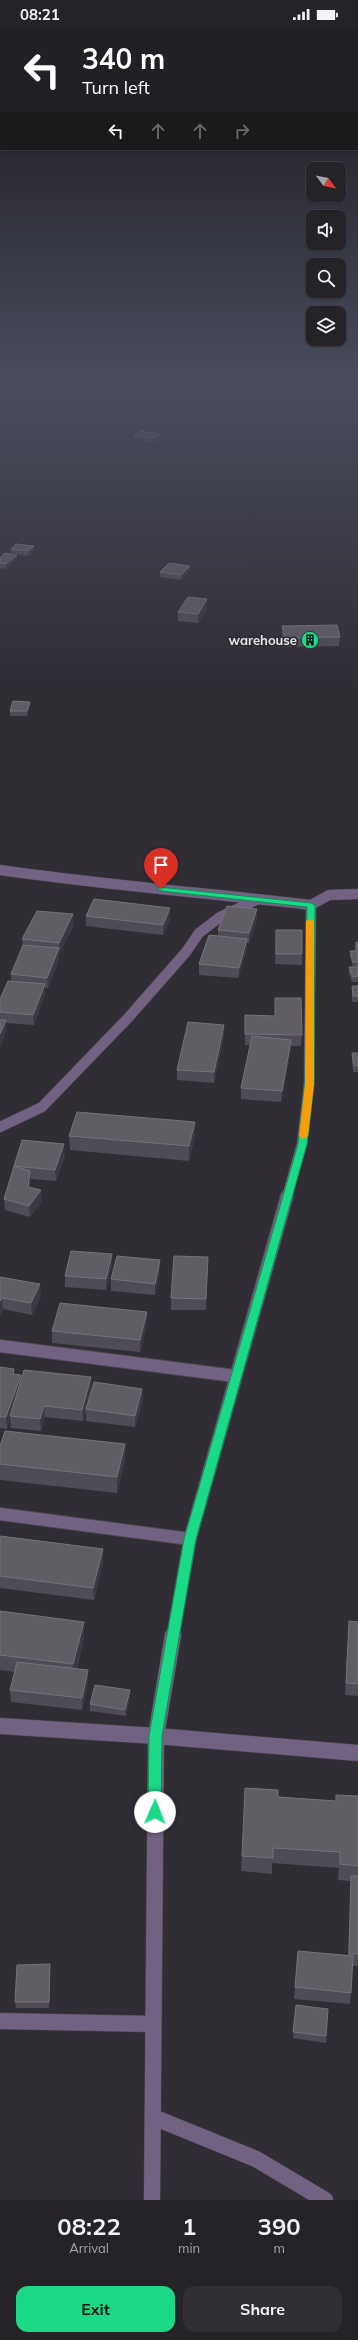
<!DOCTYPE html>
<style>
:root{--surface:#252228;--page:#312f34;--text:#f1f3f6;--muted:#a3a4a8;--line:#423f45;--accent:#1cd988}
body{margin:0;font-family:Mulish,sans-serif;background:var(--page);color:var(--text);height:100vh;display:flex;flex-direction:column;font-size:15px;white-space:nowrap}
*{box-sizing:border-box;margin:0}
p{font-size:13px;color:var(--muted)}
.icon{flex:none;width:22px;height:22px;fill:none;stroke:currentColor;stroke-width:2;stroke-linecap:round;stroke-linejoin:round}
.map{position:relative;height:2172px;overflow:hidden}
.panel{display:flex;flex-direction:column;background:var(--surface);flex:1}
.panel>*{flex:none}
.hud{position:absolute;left:0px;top:0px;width:358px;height:122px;box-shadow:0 1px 3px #0004,0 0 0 1px var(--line);background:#202124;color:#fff;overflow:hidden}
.needle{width:26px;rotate:122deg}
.controls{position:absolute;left:306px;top:134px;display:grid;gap:8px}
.controls a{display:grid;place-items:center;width:40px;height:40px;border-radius:8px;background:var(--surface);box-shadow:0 1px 3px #0004,0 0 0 1px var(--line);font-size:20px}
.pin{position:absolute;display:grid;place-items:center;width:34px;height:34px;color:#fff;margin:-41px -17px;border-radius:50% 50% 50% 0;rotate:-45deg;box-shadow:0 0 4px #0007}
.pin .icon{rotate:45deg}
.me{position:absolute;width:44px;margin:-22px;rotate:1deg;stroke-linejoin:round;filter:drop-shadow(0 0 3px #0008)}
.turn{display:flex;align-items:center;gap:14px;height:84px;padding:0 16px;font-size:18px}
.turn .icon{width:52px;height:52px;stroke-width:2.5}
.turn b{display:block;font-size:28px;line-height:34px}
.lanes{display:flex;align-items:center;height:38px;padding:0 16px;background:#0003;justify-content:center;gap:20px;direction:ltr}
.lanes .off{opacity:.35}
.eta{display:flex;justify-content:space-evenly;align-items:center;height:68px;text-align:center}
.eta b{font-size:24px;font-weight:700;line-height:28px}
.button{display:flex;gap:8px;margin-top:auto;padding:8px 16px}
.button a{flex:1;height:46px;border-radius:12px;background:var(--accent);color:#111;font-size:16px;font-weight:700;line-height:46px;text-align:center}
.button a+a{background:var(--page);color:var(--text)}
.status{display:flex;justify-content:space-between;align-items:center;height:28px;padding:0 20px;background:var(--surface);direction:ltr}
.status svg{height:11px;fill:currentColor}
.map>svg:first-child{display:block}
</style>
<div class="status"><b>08:21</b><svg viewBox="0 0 49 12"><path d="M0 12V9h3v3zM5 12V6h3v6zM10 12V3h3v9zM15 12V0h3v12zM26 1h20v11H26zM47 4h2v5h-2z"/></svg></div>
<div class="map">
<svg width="358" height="2172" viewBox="0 0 358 2172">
<rect width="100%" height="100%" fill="#312d35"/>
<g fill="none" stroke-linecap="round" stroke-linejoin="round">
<defs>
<path id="minor-far2" d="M0 842C103 857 207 865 311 877
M0 1099 42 1079 128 990 186 924 199 905 220 889 256 872"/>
<path id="minor-far1" d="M0 1318 235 1348
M0 1486 190 1511"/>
<path id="minor" d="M0 1698 156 1708 358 1725
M0 1993 153 1996
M153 2089 256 2131 325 2172"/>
<path id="tertiary-far2" d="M287 1169 302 1116 309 1056 311 877 329 867 358 866"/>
<path id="tertiary-far1" d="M173 1608 190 1511 287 1168"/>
<path id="tertiary" d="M152 2172 156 1708 173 1607"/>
</defs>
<use href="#minor-far2" stroke="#4e4a52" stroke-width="11"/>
<use href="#minor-far1" stroke="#4e4a52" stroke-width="14"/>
<use href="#minor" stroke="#4e4a52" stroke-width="17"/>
<use href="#tertiary-far2" stroke="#4e4a52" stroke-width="11"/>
<use href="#tertiary-far1" stroke="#4e4a52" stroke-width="14"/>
<use href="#tertiary" stroke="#4e4a52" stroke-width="17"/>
<use href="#minor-far2" stroke="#726282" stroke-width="10"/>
<use href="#minor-far1" stroke="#726282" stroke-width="12"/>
<use href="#minor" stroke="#726282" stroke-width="16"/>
<use href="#tertiary-far2" stroke="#726282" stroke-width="10"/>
<use href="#tertiary-far1" stroke="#726282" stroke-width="12"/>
<use href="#tertiary" stroke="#726282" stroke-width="16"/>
</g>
<path fill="#504c55" d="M209 354H223L222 356Z
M160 406V410L153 414 134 411V407Z
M34 518V523L28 528 11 525V521Z
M0 530 17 531 6 541 0 540Z
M190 538V542L181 552 160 549V544Z
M207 580 198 595 178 593V584Z
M282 598 340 609 339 618 284 619 282 607Z
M30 679 27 688H10V683Z
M86 888 170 891 163 907 86 898Z
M257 891 249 915H247V921L238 950 199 947V936L218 908V902Z
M74 897 59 926V931L48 960H45V966L34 997 6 995V1003L0 1019V971L11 953V946L23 919 22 911Z
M276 902 302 926V937L275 936Z
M356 914H358V954H352L349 945V939H353L350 928V923H355Z
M352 958H358V974H352Z
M245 987 302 1007 301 1018H291V1022L281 1074 241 1071V1060L251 1017H245Z
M224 997V1008L214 1055 177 1052V1042Z
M352 1025H358V1044H353L352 1031Z
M69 1108H195L189 1133 70 1122Z
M22 1112 65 1128 56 1153 31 1151 30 1159 42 1174 30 1189 5 1182 4 1171Z
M160 1232V1243L155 1267 111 1263V1251Z
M112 1237 106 1262 65 1259V1248Z
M207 1240 206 1282H171V1270Z
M0 1249 41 1268 32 1287 3 1281 0 1287Z
M147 1295 140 1324 52 1315V1303Z
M0 1339 15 1346 21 1351 91 1349V1360L86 1378 142 1361 143 1373 135 1399 86 1393V1381L83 1393 45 1389 41 1403 11 1400 10 1390 7 1401 0 1400Z
M125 1416V1432L117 1465 0 1452V1418Z
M0 1508 103 1533 94 1572 0 1560Z
M0 1583 84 1609 77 1641 88 1654 82 1682 11 1674 10 1662 15 1644 0 1642Z
M349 1593 358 1594V1668L345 1667Z
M130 1669 126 1688 90 1683V1676Z
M358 1768V1938H352L350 1976 294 1971 298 1923 348 1927 351 1853 338 1852 339 1840 272 1835V1846L241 1843 242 1828 278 1769 336 1773Z
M50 1942 49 1980H16L15 1974Z
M296 1977 328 1981 326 2015 293 2010Z"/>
<path fill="#3d3942" d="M160 406V410L153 414V410Z
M34 518V523L28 528V523Z
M17 527V531L6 541V536Z
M190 538V542L181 552V547Z
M207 571V580L198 595V586Z
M30 674V679L27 688V683Z
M170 880V891L163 907V897Z
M257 881V891L249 915V905Z
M73 886 74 897 59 926V915Z
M247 911V921L238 950 239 940Z
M59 920V931L48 960 47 950Z
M45 956V966L34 997 33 987Z
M6 992V1003L0 1019V1006Z
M224 997V1008L214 1055V1044Z
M291 1012V1022L281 1074 282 1063Z
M195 1094V1108L189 1133V1118Z
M64 1116 65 1128 56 1153 55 1142Z
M30 1143 31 1155 29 1170 28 1159Z
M41 1162 42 1174 30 1189 29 1178Z
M112 1226V1237L106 1262V1251Z
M160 1232V1243L155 1267V1256Z
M40 1256 41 1268 32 1287 31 1275Z
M2 1270 3 1281 0 1287V1273Z
M147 1284V1295L140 1324V1312Z
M21 1347 22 1359 10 1388V1390L7 1401 6 1389Z
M91 1349V1360L83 1393 82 1382Z
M142 1361 143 1373 135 1399V1388Z
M44 1378 45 1389 41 1403 40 1391Z
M125 1416V1432L117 1465V1449Z
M103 1521V1533L94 1572 93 1560Z
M84 1594V1609L74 1652 73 1636Z
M88 1642V1654L82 1682V1670Z
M130 1662V1669L126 1688 125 1682Z"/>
<path fill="#605d65" stroke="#75727a" d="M141 403 160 406 153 410 134 407Z
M16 516 34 518 28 523 11 521Z
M5 525 17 527 6 536 0 535V530Z
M169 535 190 538 181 547 160 544Z
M188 569 207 571 198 586 178 584Z
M337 597 340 609 285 610 282 598Z
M13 673 30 674 27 683H10Z
M94 871 170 880 163 897 86 888Z
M227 878 257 881 249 905 218 902Z
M37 883 73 886 59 915 22 911Z
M276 902H302V926H276Z
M209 907 247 911 239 940 199 936Z
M356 914H358V934H353L350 923H356Z
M23 917 59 920 47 950 11 946Z
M349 939H358V948L353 949Z
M8 953 45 956 33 987 0 984V971Z
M352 958H358V968H353Z
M275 970H301L302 1007 245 1006V987L275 988Z
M0 992H6L0 1006Z
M188 994 224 997 214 1044 177 1042Z
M252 1008 291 1012 282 1063 241 1060Z
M352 1025H358V1038H354Z
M77 1084 195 1094 189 1118 69 1108Z
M22 1112 64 1116 55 1142 14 1138 30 1143 28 1159 41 1162 29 1178 4 1171Z
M71 1223 112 1226 106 1251 65 1248Z
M117 1228 160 1232 155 1256 111 1251Z
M174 1228 208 1229 206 1271 171 1270Z
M0 1249 40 1256 31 1275 2 1270 0 1273Z
M60 1275 147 1284 140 1312 52 1303Z
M0 1339 14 1341 13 1346 21 1347 6 1389H0Z
M24 1342 91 1349 82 1382 44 1378 40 1391 10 1388Z
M94 1354 142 1361 135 1388 86 1381Z
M5 1403 125 1416 117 1449 0 1436V1418Z
M0 1508 103 1521 93 1560 0 1548Z
M0 1583 84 1594 73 1636 0 1627Z
M349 1593 358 1594V1656L346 1655Z
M17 1634 88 1642 82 1670 10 1662Z
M95 1657 130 1662 125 1682 90 1676Z
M245 1760 278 1762V1769L336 1773V1767L358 1768V1838L340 1836V1824L273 1820V1830L242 1828Z
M351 1848H358V1926H349Z
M298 1923 353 1928 351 1965 295 1959Z
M50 1936 49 1974H15L17 1937Z
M296 1977 328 1981 326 2008 293 2004Z"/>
<linearGradient id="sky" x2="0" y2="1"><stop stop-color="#1b191d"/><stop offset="0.54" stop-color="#484c5c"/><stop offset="1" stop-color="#484c5c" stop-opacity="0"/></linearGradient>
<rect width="358" height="658" fill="url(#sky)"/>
<path fill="#1cd988" stroke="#128d58" d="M159 859 311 875 315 877 314 1056 307 1116 196 1511 162 1708 161 1784 159 1789 155 1790 150 1789 148 1784 149 1708 184 1511 298 1116 305 1056 307 879 161 863 158 861Z"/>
<path fill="#f59e0b" d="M310 891 314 893V1056L308 1108 303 1111 299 1108 305 1056 306 893Z"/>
<defs>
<symbol id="building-disc" viewBox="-11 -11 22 22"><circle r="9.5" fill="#1cd988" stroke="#312d35"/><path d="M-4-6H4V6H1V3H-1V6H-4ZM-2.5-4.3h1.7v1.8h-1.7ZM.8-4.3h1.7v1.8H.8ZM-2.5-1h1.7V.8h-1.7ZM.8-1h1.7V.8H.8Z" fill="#111"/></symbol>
</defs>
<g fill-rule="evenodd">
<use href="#building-disc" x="300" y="602" width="20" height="20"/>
</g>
<g text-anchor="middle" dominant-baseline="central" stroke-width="3.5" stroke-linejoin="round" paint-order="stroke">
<g font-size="13" font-weight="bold" fill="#e6e3e9" stroke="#312d35" text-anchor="end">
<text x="297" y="612">warehouse</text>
</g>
</g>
</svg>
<div class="controls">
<a><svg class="needle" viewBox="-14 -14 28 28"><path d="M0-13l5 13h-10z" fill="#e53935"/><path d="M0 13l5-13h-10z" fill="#a3a4a8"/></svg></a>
<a><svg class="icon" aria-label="sound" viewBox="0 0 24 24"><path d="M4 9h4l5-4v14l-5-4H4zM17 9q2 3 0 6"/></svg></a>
<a><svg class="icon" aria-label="search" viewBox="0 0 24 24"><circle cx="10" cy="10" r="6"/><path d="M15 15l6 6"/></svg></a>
<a><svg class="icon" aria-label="layers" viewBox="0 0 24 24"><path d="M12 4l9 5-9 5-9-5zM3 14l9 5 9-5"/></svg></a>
</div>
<div class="pin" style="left:161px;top:861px;background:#d93025"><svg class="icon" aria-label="arrive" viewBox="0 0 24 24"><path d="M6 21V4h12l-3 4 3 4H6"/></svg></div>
<svg class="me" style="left:155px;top:1784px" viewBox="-20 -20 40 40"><circle r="19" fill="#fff"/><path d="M0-13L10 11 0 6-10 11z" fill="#1cd988"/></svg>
<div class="hud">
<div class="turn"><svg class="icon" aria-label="left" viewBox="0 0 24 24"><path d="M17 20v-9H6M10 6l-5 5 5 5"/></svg><div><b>340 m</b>Turn left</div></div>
<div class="lanes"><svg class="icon" aria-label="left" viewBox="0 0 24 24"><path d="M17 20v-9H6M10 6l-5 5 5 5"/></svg><svg class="icon off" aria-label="ahead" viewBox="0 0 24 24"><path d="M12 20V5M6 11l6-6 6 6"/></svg><svg class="icon off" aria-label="ahead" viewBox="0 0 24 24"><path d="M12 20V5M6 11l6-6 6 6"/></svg><svg class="icon off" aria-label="right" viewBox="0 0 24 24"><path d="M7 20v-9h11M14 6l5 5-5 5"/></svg></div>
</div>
</div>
<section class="panel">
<div class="eta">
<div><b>08:22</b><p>Arrival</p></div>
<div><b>1</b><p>min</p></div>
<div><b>390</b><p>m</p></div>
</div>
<div class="button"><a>Exit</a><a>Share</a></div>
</section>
